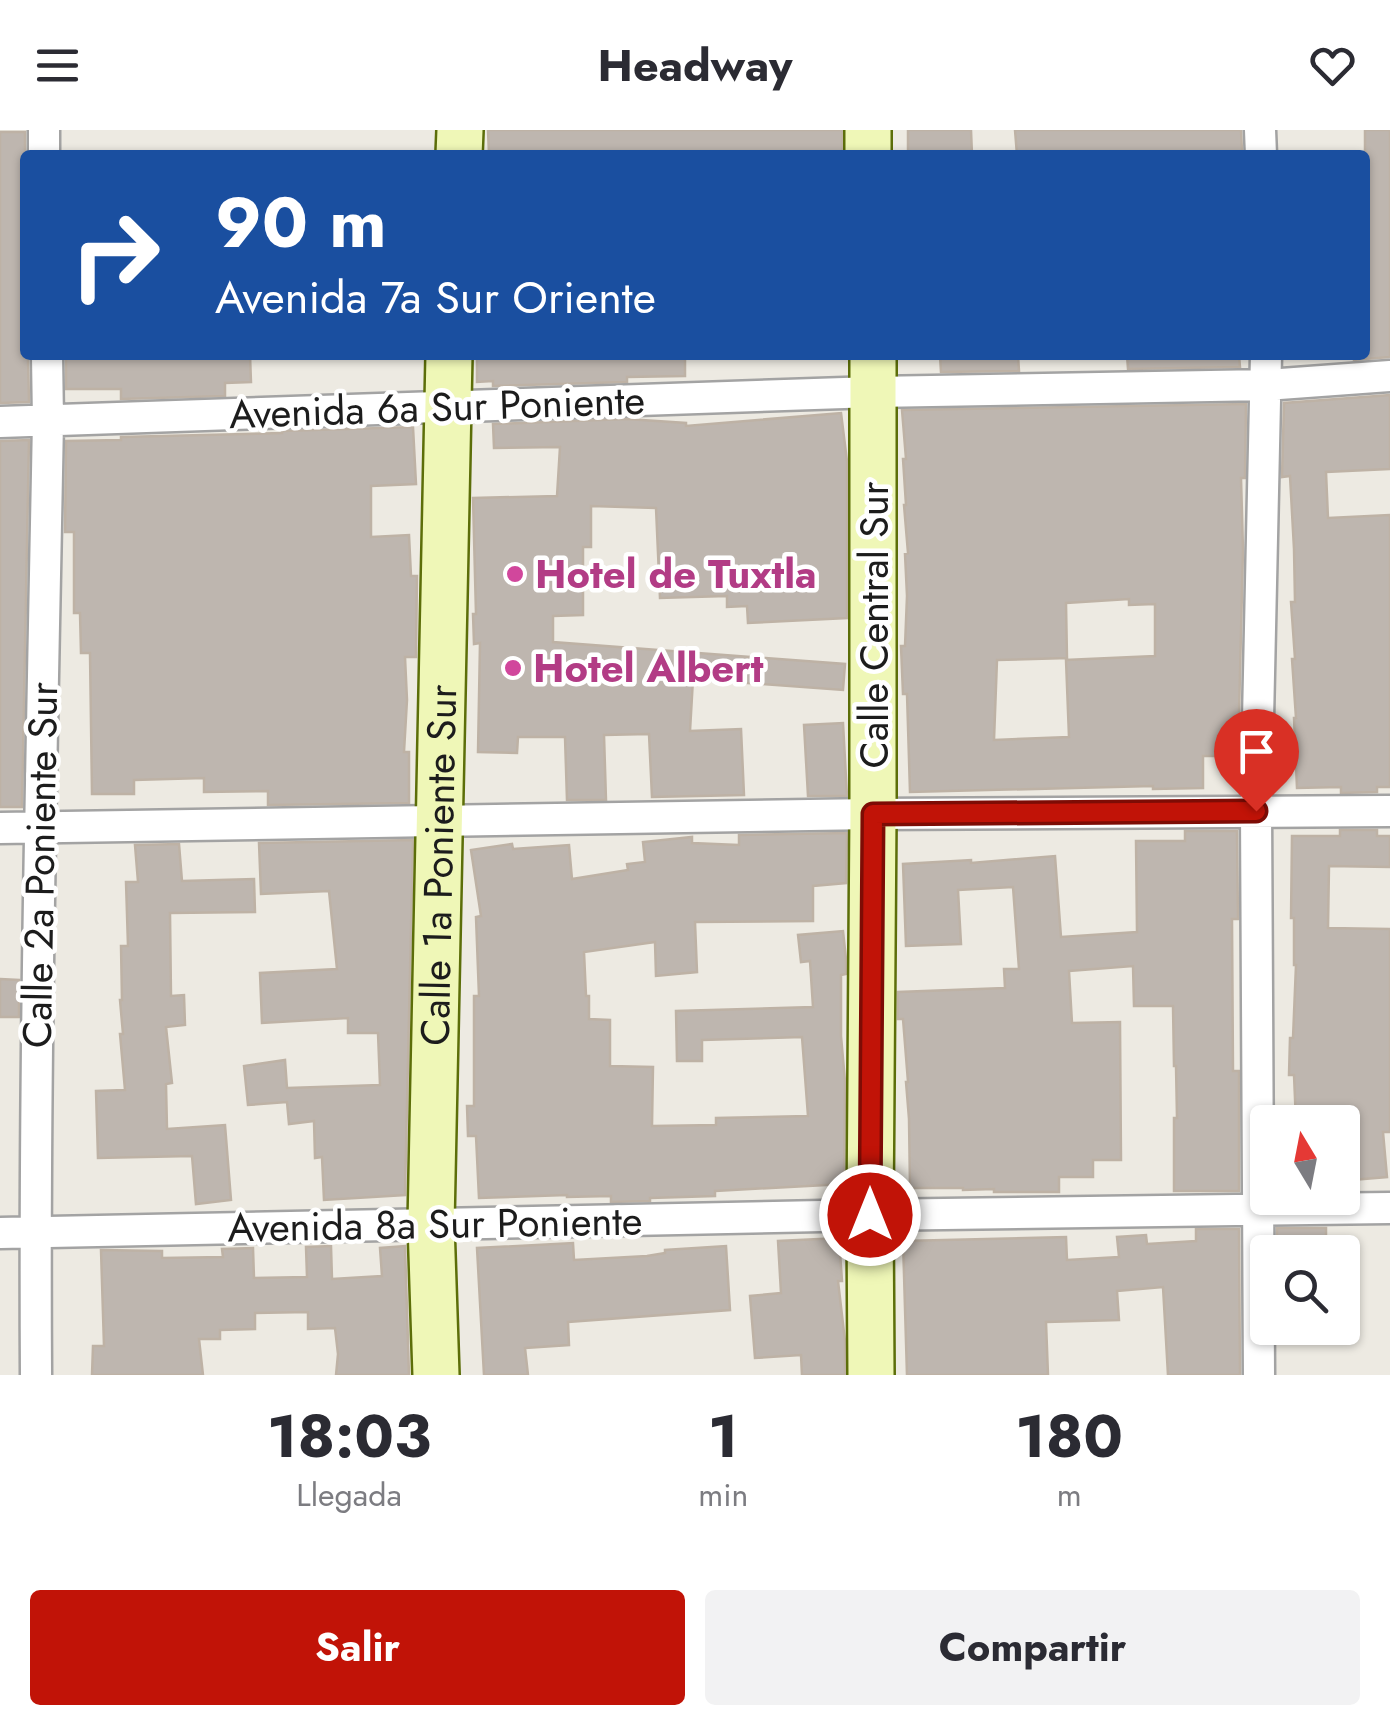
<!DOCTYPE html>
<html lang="es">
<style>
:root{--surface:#fff;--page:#f2f2f3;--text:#2b2b33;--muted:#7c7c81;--accent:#c11307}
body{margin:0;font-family:Jost,sans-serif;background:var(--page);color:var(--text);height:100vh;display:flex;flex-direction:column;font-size:38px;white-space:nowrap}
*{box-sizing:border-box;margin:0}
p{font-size:32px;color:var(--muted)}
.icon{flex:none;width:55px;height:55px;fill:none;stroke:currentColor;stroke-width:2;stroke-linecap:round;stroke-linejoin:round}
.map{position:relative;height:1245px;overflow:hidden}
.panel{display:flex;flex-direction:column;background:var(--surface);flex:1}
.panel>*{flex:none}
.guide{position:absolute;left:20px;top:20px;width:1350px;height:210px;border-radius:10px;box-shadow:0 2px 8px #0004;background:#1a4fa0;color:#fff;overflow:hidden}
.needle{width:65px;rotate:350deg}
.controls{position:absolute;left:1250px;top:975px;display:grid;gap:20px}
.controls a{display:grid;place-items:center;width:110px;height:110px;border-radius:10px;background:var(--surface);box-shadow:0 2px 8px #0004;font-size:50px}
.pin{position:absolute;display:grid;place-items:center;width:85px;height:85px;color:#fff;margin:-102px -42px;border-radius:50% 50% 50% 0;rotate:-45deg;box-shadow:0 0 10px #0007}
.pin .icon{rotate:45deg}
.me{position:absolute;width:110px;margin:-55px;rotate:0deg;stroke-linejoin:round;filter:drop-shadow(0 0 8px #0008)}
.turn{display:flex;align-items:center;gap:35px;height:210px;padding:0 30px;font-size:45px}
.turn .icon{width:130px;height:130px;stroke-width:2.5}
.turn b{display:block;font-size:70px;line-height:85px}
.eta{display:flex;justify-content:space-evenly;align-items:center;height:170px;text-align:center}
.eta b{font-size:60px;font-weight:700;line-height:70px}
.action{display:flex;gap:20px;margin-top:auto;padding:20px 30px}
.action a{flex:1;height:115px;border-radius:10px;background:var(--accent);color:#fff;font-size:40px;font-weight:700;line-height:115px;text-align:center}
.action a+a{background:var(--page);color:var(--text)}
header{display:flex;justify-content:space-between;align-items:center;height:130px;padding:0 30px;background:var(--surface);font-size:45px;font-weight:700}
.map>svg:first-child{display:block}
</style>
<header><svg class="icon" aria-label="menu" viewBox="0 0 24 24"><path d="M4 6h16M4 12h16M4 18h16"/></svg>Headway<svg class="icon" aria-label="heart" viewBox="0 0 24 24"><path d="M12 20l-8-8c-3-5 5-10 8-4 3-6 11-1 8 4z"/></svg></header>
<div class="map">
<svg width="1390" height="1245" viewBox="0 0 1390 1245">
<rect width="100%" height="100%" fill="#edeae2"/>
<path fill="#beb6af" stroke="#beb2a5" stroke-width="2.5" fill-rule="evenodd" d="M488 0H842V25H489Z
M908 0H971L972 25H908Z
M1015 0H1241L1242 21 1193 22V25H1017Z
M1365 0H1390V227L1354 230V225H1365Z
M0 2H25V225H28L29 272 0 273Z
M66 225H250L251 252 225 253V266L121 269V259H66Z
M477 225H685V246L627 247V252L493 256V251L477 252Z
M940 225H1018L1019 241 941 242Z
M1127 225H1239L1240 237 1128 239Z
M1390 265V339L1326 342 1328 388 1390 385V657H1377V662L1341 663V657L1297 658 1294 588H1296L1292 529H1295L1291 472H1295L1294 419 1290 346 1282 347 1284 273Z
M1246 274 1245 348H1241L1243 420 1238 626H1203V658L1153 659V656L910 662 907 564H903L901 516H905L907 466 905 424 908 423 904 375H906L903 329H906L902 280ZM1129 469V475L1155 474V526L1066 530 1069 607 994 610 997 530 1067 528 1066 473Z
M841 283 847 331V488L748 493 747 476 727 477V466L660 468 656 378 591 376V417H583V485L553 486V512L845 534 843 560 693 549 690 601 741 599 744 665 652 667 649 604 604 605 606 670H567L565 607H518L517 623 478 622 480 513 474 514 473 484H476L473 368 557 366 560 317 494 318 493 294 627 289 686 293V296Z
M413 297 416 354 371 356V407L409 405 411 446H417L416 527H405L407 570 404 622H409V673L268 675V661L204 662V648L134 650V664H92L90 523H81L80 483H74V402H65L66 311 121 310V307L282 303V301Z
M29 310 22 677H0V311Z
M843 593 847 666H808L804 595Z
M1340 700H1377V706H1390V737L1329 736 1328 798 1390 799V1002H1383L1387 1047 1352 1050 1342 1049V992H1296L1294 945H1289L1290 908H1293L1296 835H1294V788H1291L1292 706H1340Z
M1185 701H1237L1238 789H1232L1233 941H1239V1061H1174V988H1177L1176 936H1174L1173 876H1134L1133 836 1069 841 1072 893 1120 892 1121 1030H1093V1047H1059V1062H994V1059L963 1060V1058H910L909 989 906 952H908L903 889H898V862L1005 858 1004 839H1019L1013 757 958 760 961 814 906 816 903 734 971 730V733L1055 726 1061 807 1137 802 1136 711H1185Z
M847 703 846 753 813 756V791L695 792 697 842 656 846 655 812 584 822 586 866H589V889L610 890V936L653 937 652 996 716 995V988L808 986 802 907 702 910V931H677L676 881 813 877 810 831 801 832 798 805 843 801 846 829V844L841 845V906L845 951 844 1054 715 1061V1066L650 1068V1071L611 1072V1066L567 1067V1065L479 1068 476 1006H468L467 976H474V866H479L476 787 481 786 471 720 512 714 513 719 569 715 572 749 628 740 627 734 645 732 643 712 692 707V713L739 715V705Z
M413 710 405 1065 324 1070 322 1027 315 1028 314 991 289 994 287 972 248 975 244 936 285 930 287 958 380 955 378 903H348V888L262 893 260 843 337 839 329 761 261 764 259 713Z
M179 714 182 751 254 749 255 782 170 783 171 866 184 865 185 895 166 897 172 953 166 954 167 999 225 995 231 1070 196 1074 192 1026 98 1028 96 961 125 960 120 904H123L120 870H122L121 816H128L126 752H138L135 715Z
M0 849 19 850V887H0Z
M1277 1098H1326V1122H1277Z
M1196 1099H1239L1240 1245H1168L1163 1157 1117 1161 1119 1190 1046 1192 1048 1245H907L903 1111 1066 1107 1067 1130 1119 1127 1117 1107 1146 1105 1147 1114 1196 1111Z
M839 1108 842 1151H838L845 1211V1245H802L801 1225 755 1228 750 1166 781 1163 778 1111Z
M573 1113 574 1130 647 1126 665 1123V1120L726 1116 730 1180 568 1192 569 1215 525 1218 528 1245H484L477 1118Z
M331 1116 332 1149 382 1146 380 1118 405 1116 409 1245H336L338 1224 335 1198 308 1199V1182L255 1183V1199L220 1200V1209H199L203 1245H92L93 1216H104L101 1120 162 1121V1128L223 1127 222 1119 253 1118 254 1148 307 1147 306 1117Z"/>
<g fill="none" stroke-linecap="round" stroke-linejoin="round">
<defs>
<path id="street" d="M44 0V25
M1260 0 1261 25
M0 292 874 262 1266 255 1390 246
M0 698 873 684 1390 681
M0 1103 870 1085 1390 1078
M36 1245C34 927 42 609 48 291L47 225
M1259 1245 1256 681 1266 225"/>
<g id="secondary">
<path d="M868 0V25"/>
<path d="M459 25 460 0"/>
<path id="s1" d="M436 1245 431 1094 449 225"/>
<path d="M871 1245 870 1085 873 684V225"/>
</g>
</defs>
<use href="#street" stroke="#a3a3a3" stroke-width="35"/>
<use href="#secondary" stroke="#5c6e09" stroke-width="50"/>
<use href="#street" stroke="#fff" stroke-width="30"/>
<use href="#secondary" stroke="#eff7b7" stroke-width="45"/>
</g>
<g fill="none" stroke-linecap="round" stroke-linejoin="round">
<defs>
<path id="route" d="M870 1085 873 684 1256 681"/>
</defs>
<use href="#route" stroke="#7d0c05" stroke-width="25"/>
<use href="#route" stroke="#c11307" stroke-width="18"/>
</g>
<g fill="#d1479c" stroke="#fff" stroke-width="4">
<circle cx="515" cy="444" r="10"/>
<circle cx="513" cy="538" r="10"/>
</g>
<g text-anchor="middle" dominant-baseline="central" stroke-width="9" stroke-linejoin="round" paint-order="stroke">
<g font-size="40" fill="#1c1c1c" stroke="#fff">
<text transform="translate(437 277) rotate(-2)">Avenida 6a Sur Poniente</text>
<text transform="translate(874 495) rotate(-90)">Calle Central Sur</text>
<text transform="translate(40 735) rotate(-89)">Calle 2a Poniente Sur</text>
<text stroke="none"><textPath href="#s1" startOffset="510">Calle 1a Poniente Sur</textPath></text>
<text transform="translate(435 1094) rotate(-1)">Avenida 8a Sur Poniente</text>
</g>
<g font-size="40" font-weight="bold" fill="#b23c85" stroke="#fff" text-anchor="start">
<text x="535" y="444">Hotel de Tuxtla</text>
<text x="533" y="538">Hotel Albert</text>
</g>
</g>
</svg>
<div class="controls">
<a><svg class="needle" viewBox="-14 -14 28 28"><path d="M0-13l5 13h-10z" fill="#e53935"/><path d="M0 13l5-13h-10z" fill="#7c7c81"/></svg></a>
<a><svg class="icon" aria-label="search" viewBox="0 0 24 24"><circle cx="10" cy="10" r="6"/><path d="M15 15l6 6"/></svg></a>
</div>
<div class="pin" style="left:1256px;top:681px;background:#d93025"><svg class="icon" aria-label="arrive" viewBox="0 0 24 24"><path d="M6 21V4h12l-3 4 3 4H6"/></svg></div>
<svg class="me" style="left:870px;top:1085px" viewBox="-20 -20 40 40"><circle r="17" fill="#c11307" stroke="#fff" stroke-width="3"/><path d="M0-11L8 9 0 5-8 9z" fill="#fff"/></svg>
<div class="guide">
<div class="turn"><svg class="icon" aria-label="right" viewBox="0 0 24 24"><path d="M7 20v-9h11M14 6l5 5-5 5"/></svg><div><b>90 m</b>Avenida 7a Sur Oriente</div></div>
</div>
</div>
<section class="panel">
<div class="eta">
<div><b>18:03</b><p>Llegada</p></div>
<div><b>1</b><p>min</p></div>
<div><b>180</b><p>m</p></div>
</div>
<div class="action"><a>Salir</a><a>Compartir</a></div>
</section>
